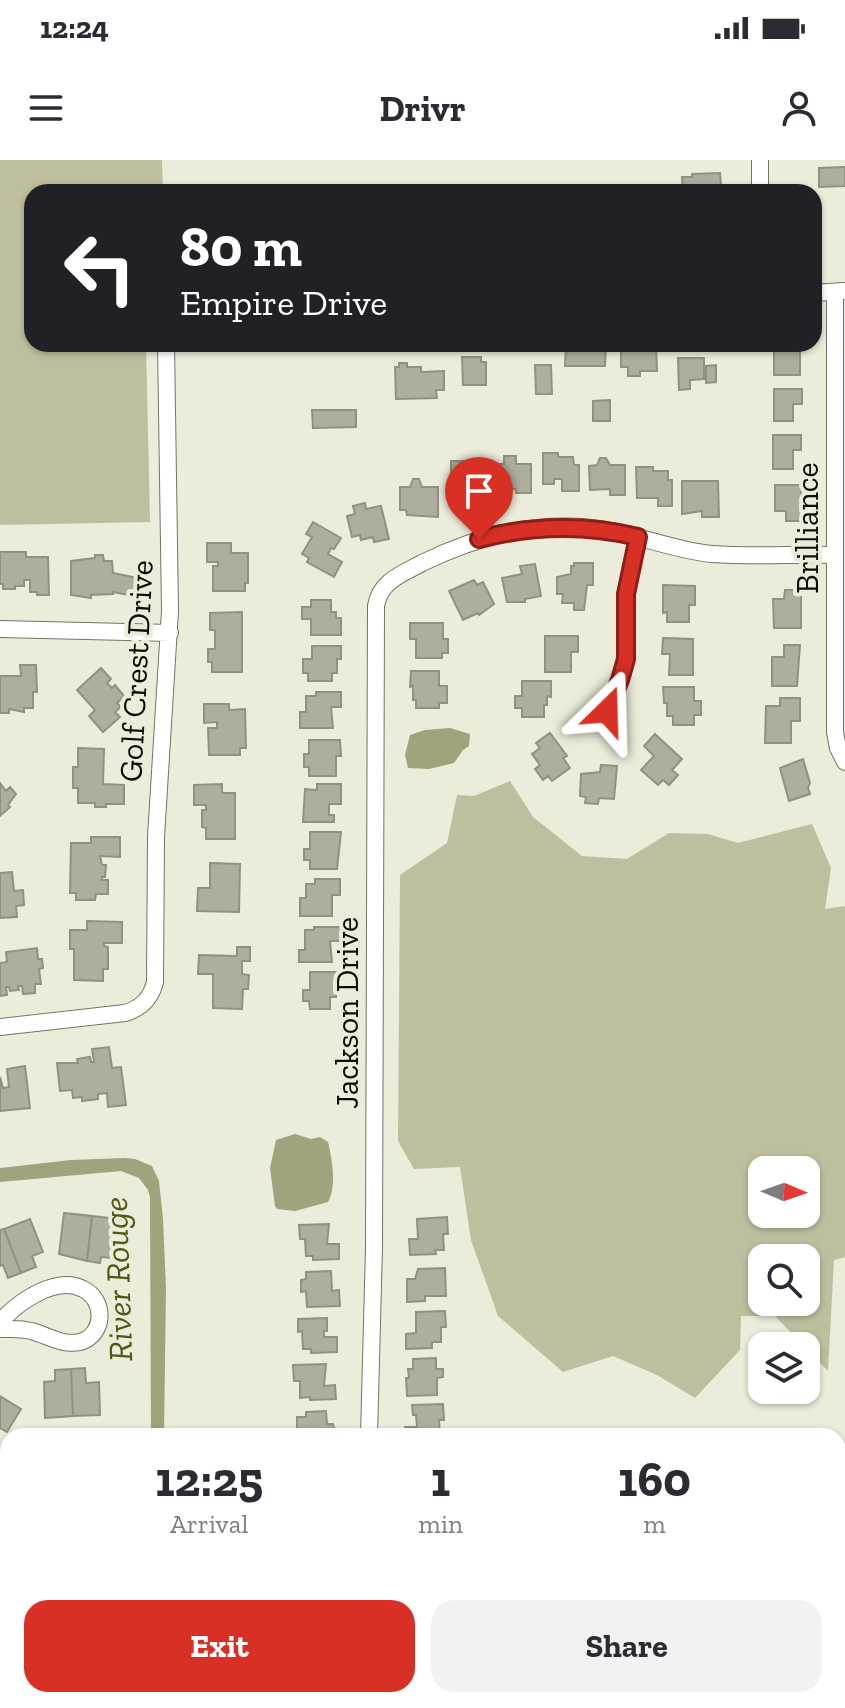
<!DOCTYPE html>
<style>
:root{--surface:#fff;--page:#f2f2f3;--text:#2b2b33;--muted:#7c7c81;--accent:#d93025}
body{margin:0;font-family:"Zilla Slab",serif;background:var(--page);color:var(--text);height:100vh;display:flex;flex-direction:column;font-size:30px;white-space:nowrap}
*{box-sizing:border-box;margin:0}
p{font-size:26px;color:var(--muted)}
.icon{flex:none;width:44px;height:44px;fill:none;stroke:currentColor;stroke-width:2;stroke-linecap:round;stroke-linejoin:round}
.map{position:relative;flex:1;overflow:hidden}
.sheet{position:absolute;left:0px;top:1268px;width:846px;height:280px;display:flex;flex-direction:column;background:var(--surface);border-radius:24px 24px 0 0;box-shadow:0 2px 6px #0004}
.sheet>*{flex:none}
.top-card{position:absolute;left:24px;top:24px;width:798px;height:168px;border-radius:24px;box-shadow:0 2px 6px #0004;background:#202124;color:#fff;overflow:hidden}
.needle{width:52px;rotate:92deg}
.controls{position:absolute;left:748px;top:996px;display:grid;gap:16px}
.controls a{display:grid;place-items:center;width:72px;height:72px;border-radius:16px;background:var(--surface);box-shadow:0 2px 6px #0004;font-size:40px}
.pin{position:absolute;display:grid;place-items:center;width:68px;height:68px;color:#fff;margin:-82px -34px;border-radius:50% 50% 50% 0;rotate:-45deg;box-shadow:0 0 8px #0007}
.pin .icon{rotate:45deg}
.me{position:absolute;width:88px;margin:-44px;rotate:22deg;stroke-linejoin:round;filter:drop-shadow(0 0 6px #0008)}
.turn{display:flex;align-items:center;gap:28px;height:168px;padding:0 24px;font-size:36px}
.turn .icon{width:104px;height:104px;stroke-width:2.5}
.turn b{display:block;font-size:56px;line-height:68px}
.eta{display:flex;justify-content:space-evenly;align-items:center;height:136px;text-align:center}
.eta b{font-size:48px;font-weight:700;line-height:56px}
.primary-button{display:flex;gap:16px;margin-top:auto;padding:16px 24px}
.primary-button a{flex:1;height:92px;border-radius:24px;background:var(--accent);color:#fff;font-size:32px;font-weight:700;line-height:92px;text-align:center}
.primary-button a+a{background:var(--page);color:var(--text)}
.status{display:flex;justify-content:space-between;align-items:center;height:56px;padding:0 40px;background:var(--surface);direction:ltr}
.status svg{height:22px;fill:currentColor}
header{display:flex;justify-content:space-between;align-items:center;height:104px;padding:0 24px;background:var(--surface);font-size:36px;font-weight:700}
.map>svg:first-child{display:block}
</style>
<div class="status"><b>12:24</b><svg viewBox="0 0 49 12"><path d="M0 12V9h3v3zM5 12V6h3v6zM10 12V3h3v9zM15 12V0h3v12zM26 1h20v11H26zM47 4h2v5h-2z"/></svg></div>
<header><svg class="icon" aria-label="menu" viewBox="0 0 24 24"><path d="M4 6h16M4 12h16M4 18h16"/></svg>Drivr<svg class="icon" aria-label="person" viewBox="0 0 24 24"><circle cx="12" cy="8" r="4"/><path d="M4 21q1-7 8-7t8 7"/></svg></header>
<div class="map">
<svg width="845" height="1548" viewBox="0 0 845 1548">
<rect width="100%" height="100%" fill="#ebecda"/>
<path fill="#bfbf9f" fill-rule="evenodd" d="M0 0H162L163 32H32V184H146L150 362 0 365Z
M510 621 533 657 582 696 627 699 669 673 708 674 738 683 812 664 831 708 825 749 845 746V1097L834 1100 828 1211 775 1156H741L740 1190 695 1238 657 1215 613 1196 563 1212 498 1156 471 1080 460 1007 414 1009 398 981 400 715 447 683 457 635 474 636ZM806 1010V1054H762V1010ZM762 1098H806V1142H762Z"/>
<path fill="#a2a27c" d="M450 568 470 574 469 586 463 590 454 603 429 609 408 608 405 595 410 575 425 570Z
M295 974 311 979 320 977 328 982C332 1000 337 1025 328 1042L295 1051 277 1049 275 1046 270 1008 276 980Z
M124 998 135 999 152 1006 159 1021 163 1059 166 1128 164 1276H151L150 1037 148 1030 139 1018 121 1011 0 1022V1008L71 1000Z"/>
<path fill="#aeae9e" stroke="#919181" stroke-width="2" d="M845 7V26L819 27V8Z
M720 13 721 25H715L716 32H683L682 17H692V14Z
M633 184H656L657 211H640V216H628V207H621V187H633Z
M774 184H800V215H774Z
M566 185 606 186 605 206H565Z
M462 197H481V202H486V225H463Z
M678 198H704V219L690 220V229L679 230Z
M399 203H407V207H421V212L444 211V230H436L437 238 396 239 395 207H399Z
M535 205H551L552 234H536Z
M716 205V222L706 223V206Z
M774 229H802V244H793V261H774Z
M610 240V261H593V241Z
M312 250H356V267L313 268Z
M773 275H801V290H793V309H773Z
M543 293H558V297H573L574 305H579V331H562V319H554V324H543Z
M504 296H516V304H531V333H516V329H504V324H497V304H504Z
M600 298H606L610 305H625V335H610V329L590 330 589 306 597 305Z
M451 301H465V307H479V314H484V341H470V332H451Z
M636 307H653V311H668V320H672V346H658V338H637Z
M413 319H419L422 327H438V357L407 355 406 350H400V327H410Z
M682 321H718L719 357H702V351L682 354Z
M775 325H801V361H786V351H775Z
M365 343 366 349 381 346 389 379 374 382 373 377 361 380 360 375 352 377 347 356 355 354 353 346Z
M313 362 341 378 334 389 331 388 328 394 342 402 334 417 307 402 309 398 302 394 312 377 306 374Z
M207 383H231V393H248V423H245V431H213V406H218V402H207Z
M0 392H26V397H48L49 435H37V432H30V420H24V426H15V429H3V424H0Z
M95 395H103L104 401H112L113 413 138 418 134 436 113 432V434L91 435V438L71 435V401L95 398Z
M574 403H593V425H587L584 450H574V443H562L563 434H557V417L571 414V406H574Z
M535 404 541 436 525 439V442H507L502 418 522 414 520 406Z
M474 420 477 425 483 422 494 444 479 455 478 453 463 460 449 431Z
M663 425 695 426V445H689V462H667V452L663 453Z
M785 430H801V468H774L773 439H784Z
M311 440H331V452H336V458H341V475H311V459H302V447H311Z
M242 452V512H212V502H208V489H215V470H210V453Z
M410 463H443V479H448V493H442V498H416V479H410Z
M545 476H578V492H571V512H545Z
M663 478 693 479V515H669L670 494H662Z
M784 485H800L797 526H772V497H784Z
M312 486H341V499H337V513H332V521H308V513H303V499H312Z
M20 505H36L37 532H33V548H24V552L9 549V553H0V516H21Z
M101 508 111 519 107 523 112 528 115 525 124 536 117 543 121 547 115 552 120 557 103 572 89 556 95 550 77 530Z
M411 511H439V526H447V543H439V548H416V540H413V526L410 527Z
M522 521H551V537L547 536V545H544V557H522V548H515V536H522Z
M663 527H694V541H701V555H694V565H673V556H667V543H664Z
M316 532H341V547H331L333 568H300V552H306V536H316Z
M780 538H800V561H791V583H765L766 546H780Z
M204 544H229V550L245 549 246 588H240V595H209L208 568H217V562L204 563Z
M550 573 567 596 563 598 570 608 552 621 548 616 543 620 535 609 540 605 532 594 540 588 536 583Z
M655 574 682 599 672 610 678 615 669 625 663 620 658 625 641 610 654 596 644 586Z
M309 580H340L341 596H336V616H309V607H304V594H309Z
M78 588 104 589 103 624 124 625V644H106V647H95V643H78V628H73V607H78Z
M803 599 810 623 808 628 810 634 789 641 780 608Z
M601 605 617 606 614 639 599 638 598 644 585 643 586 637 580 636 581 614 600 612Z
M0 623 6 631 10 627 16 634 8 645 10 647 0 656Z
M222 624V633H235V679H206V668L202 667V650H206V645H194V625Z
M317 624H341V644H329V655H334V662H303L305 629 317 630Z
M310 672H341L337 709H310V700H304V689H310Z
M91 677H120V697L100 696 102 705H106L105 717H102V720H108V734H96L95 740H76V733H70L71 683H91Z
M210 703 240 704 239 752 197 751 198 728H210Z
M12 712 14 731 23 730 24 745 16 746 17 757 0 758V713Z
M315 719H340V735H332V756H300V738H306V724H315Z
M87 761 122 762V783H104V786L108 787V809H103V821L74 820V789H70V770H87Z
M314 767H341V781H330L332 802H299V790H305V770H314Z
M237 787H250V801H242V814L249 815 248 829H243L242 849 213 848V814H198L199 795 237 796Z
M37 788 38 799H42L43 808 39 809 41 824H35V833L23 834 22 826H18L19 830 10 831 9 827H6L7 835 0 836V803L7 802 6 792Z
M310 812H341V830H336V837H330V849H310L309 841H303V830H310Z
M109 887 112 908 121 907 126 945 108 947 107 933 98 934V939L82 941V937L73 938 72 930 60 931 57 903H78L77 899 90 897 91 902H94L92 889Z
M25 906 30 948 0 951V917L3 928 9 927 7 909Z
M64 1053 92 1056 87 1101 59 1094Z
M92 1056 118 1059 113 1098 101 1097 100 1103 87 1101Z
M447 1057 448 1074H443L444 1090H435L436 1094 410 1095 409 1079H418L417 1059Z
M30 1059 43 1092 32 1096 36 1107 21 1113 4 1069Z
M329 1064 327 1084H339V1099L313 1100V1096H306L305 1079H300L299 1065Z
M4 1069 21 1113 8 1118 3 1105 0 1106V1070Z
M445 1108 446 1136H425V1141L407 1142V1119H415L418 1109Z
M331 1111 332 1131 339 1130 340 1146 307 1147 306 1131 301 1132V1120L306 1119V1112Z
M445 1151 446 1167H441V1182H432V1188L406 1189V1174L416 1173V1152Z
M327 1158V1171H324V1177H337V1192L311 1193V1189H303L302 1171 298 1172V1159Z
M436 1198V1209H443V1217L437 1218V1235L407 1236 406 1218H409L408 1209H413V1199Z
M756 1200H762V1229H756Z
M326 1204 324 1226 335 1225 336 1239 310 1240V1237L300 1238V1221H294L293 1205Z
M85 1208 86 1223 99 1222 100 1255 73 1256 71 1209Z
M71 1209 73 1256 45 1258 44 1222 55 1221V1210Z
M0 1236 21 1249 7 1272 0 1268Z
M443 1244 444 1260H439L440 1276H405V1267H417L416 1255H413L412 1245Z
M326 1251 327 1264H333L336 1276H297V1257H306V1252Z
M0 1317 8 1319V1365L0 1363Z
M0 1413 8 1414V1462L0 1461Z"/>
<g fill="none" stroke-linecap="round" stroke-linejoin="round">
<defs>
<path id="minor" d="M760 0V32
M835 132V572L838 588 845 602
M814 133 843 131
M0 469 170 473
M607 551 620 520 626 499V434L638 377
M0 867 125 853C142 848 151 838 155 822L156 677 170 451 166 184
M0 1162C18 1142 56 1115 83 1129 106 1140 105 1175 80 1182 62 1186 47 1175 31 1171 21 1168 11 1169 0 1169
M369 1276 374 1087 376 446C380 421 402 414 422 403 483 373 550 358 617 372 649 379 680 391 712 394 753 397 794 394 835 395
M0 1388 8 1389
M838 1395H845
M61 1548 68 1540"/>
</defs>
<use href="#minor" stroke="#747464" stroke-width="18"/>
<use href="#minor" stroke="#fff" stroke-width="16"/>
</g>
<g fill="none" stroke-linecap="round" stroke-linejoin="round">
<defs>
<path id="route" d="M479 379C533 365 584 364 638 377L626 434V499L620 520 607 551"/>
</defs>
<use href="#route" stroke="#8d1f18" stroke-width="20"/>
<use href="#route" stroke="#d93025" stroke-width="14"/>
</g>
<g text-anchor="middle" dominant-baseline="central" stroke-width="8" stroke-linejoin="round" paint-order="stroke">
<g font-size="32" fill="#0d0d08" stroke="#ebecda">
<text transform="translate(807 368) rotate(-90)">Brilliance</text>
<text transform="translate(136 511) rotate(-87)">Golf Crest Drive</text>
<text transform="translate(347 853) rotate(-90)">Jackson Drive</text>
</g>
<g font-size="34" font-style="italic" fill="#575516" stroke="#ebecda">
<text transform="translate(118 1119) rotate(-92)">River Rouge</text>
</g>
</g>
</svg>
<div class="controls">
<a><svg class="needle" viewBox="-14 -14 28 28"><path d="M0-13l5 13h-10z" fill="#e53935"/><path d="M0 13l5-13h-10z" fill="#7c7c81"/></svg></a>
<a><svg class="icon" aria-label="search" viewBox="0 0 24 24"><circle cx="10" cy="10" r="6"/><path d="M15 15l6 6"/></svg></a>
<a><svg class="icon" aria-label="layers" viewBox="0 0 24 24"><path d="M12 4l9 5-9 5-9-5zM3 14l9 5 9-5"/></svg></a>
</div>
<div class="pin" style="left:479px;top:379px;background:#d93025"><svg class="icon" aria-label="arrive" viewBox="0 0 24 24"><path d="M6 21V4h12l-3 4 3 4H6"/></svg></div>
<svg class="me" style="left:607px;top:551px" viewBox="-20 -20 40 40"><path d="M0-17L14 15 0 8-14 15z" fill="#d93025" stroke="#fff" stroke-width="4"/></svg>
<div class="top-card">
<div class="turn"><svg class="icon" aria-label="left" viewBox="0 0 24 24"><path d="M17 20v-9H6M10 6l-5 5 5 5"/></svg><div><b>80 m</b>Empire Drive</div></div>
</div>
<section class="sheet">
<div class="eta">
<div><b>12:25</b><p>Arrival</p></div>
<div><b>1</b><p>min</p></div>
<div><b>160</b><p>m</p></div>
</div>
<div class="primary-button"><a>Exit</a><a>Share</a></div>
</section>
</div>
